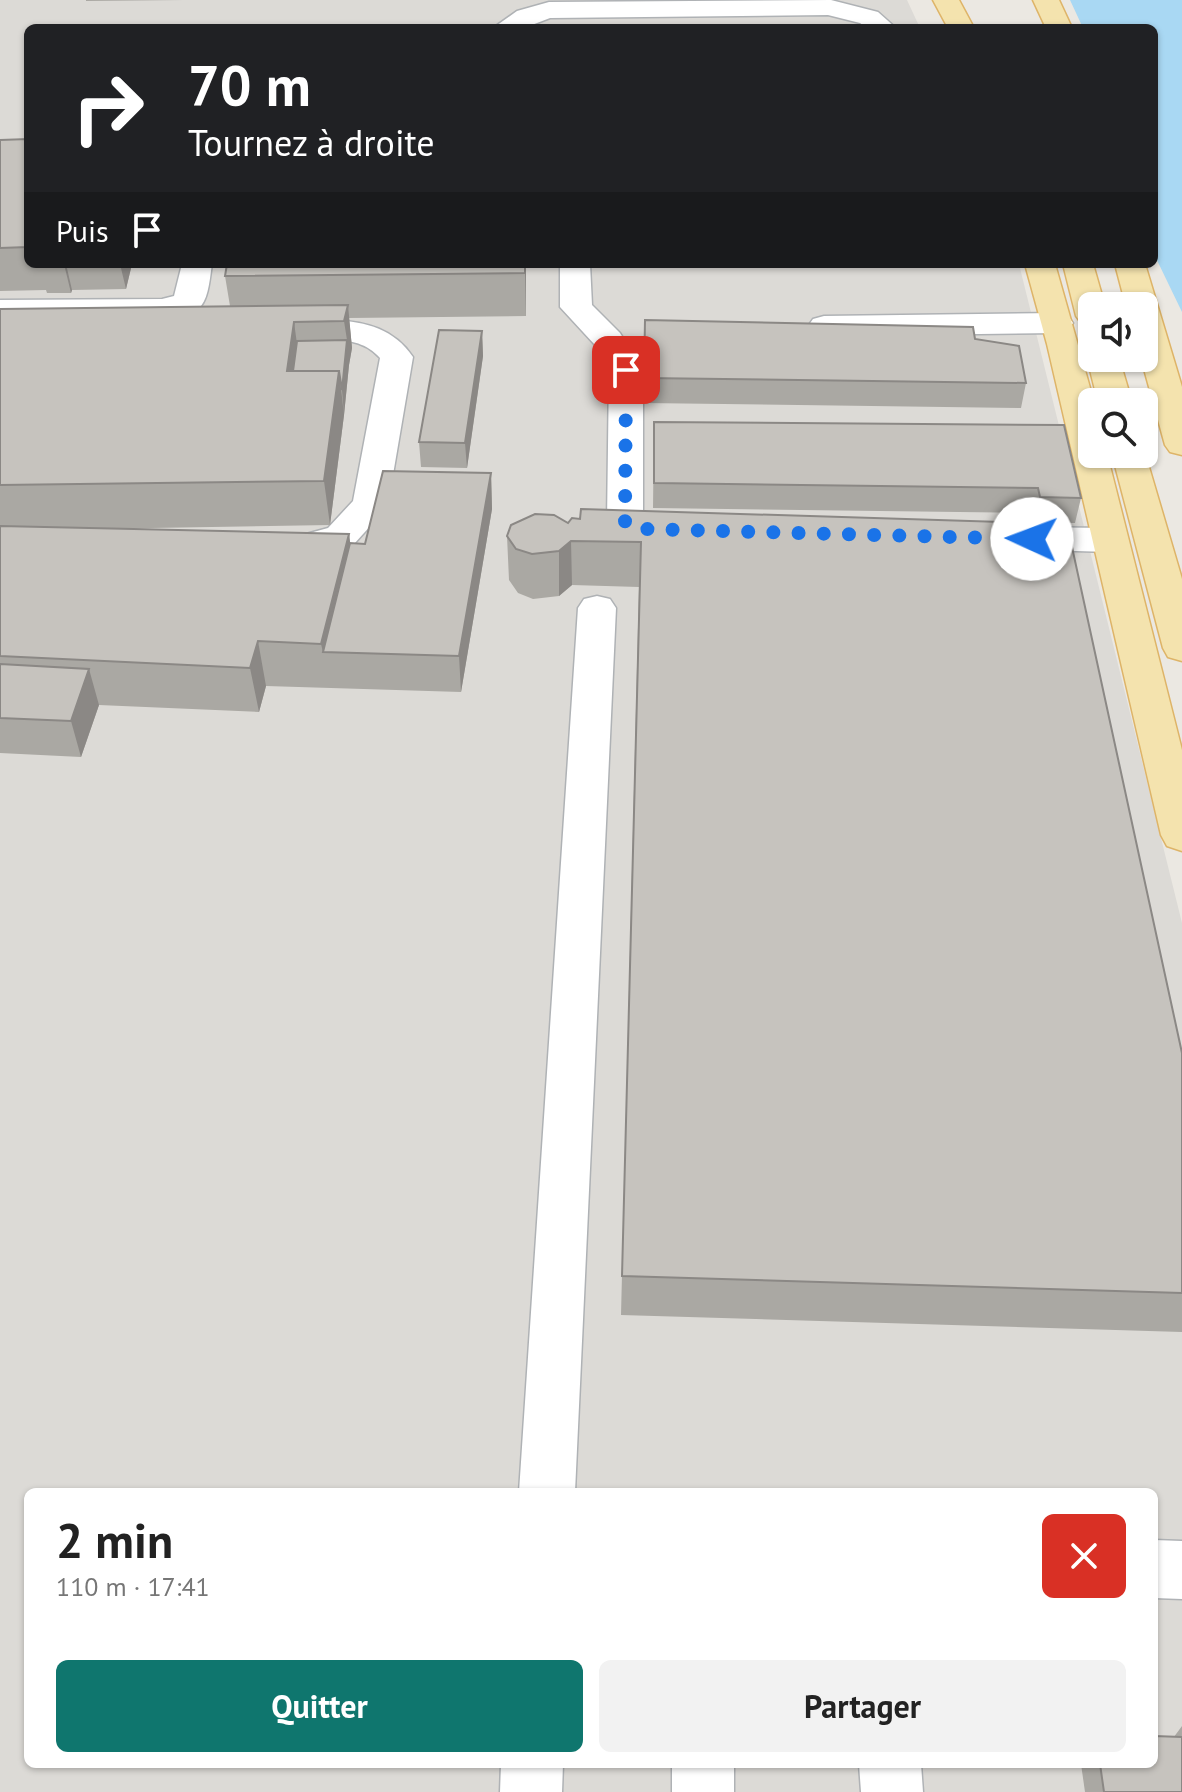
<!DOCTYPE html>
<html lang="fr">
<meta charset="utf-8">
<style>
:root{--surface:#fff;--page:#f2f2f2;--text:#222;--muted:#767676;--accent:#0f766e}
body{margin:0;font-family:"PT Sans",sans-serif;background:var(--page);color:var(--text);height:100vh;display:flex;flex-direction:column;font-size:30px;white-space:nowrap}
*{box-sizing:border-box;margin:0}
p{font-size:26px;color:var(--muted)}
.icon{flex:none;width:44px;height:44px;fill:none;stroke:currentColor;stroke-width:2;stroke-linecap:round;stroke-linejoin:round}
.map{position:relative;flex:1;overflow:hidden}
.sheet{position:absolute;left:24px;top:1488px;width:1134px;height:280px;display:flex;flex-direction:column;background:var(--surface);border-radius:12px;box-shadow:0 2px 6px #0004}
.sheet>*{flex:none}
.top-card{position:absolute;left:24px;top:24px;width:1134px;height:244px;border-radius:12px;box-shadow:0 2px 6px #0004;background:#202124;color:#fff;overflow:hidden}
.fabs{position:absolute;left:1078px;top:292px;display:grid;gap:16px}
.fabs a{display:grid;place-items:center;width:80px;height:80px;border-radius:12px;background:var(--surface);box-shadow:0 2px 6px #0004;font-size:40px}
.pin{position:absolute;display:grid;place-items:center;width:68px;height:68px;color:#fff;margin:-34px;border-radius:16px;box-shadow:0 4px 12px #0006}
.me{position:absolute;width:88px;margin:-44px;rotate:272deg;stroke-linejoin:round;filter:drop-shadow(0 0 6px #0008)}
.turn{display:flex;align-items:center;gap:28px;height:168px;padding:0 32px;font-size:36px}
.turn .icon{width:104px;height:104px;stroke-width:2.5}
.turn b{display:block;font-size:56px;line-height:68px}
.then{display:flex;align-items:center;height:76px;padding:0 32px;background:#0003;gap:16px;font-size:30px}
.round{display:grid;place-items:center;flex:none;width:84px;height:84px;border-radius:12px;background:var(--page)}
.summary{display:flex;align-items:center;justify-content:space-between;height:136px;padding:0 32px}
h1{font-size:48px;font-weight:700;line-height:60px}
.button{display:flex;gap:16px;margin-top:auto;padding:16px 32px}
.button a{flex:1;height:92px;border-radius:12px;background:var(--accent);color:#fff;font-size:32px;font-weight:700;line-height:92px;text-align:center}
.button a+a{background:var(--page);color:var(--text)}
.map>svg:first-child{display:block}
</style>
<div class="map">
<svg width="1182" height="1792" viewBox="0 0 1182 1792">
<rect width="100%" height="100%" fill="#ebe8e2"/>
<path fill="#dcdad6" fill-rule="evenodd" d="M0 0H907L920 28H28V264H1019L1182 923V1792H0ZM28 1492H1154V1764H28Z"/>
<path fill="#a9d8f3" d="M1070 0H1182V312L1154 254V28H1083Z"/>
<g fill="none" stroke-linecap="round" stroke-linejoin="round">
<defs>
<path id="minor" d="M831 0 878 12 896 28H867L860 23 828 15 550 18 524 28H493L517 11 549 2Z
M182 264H212C210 276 209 296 201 306 185 326 32 319 0 320V300L162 299 174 296Z
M560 264H590L592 305 620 333 643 370V517L686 522 691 530 686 538C663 544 621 544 607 523L609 370 595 345 560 307Z
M1057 313 1068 316 1073 323 1068 330 1057 333 824 336 813 333 808 326 813 319 824 316Z
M334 320C367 322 394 329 413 357L388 504 383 512 354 544 319 557 286 563 273 559 268 551 273 543 328 528 353 501 380 358C352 327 314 348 279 339L274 332 279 325Z
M1009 527 1110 528 1123 532 1128 540 1123 548 1110 552 1009 549 996 546 991 538 996 530Z
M597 596 610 599 616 608 575 1492H519L578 608 584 599Z
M1154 1540 1182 1541V1599L1154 1598Z
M501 1764H563L562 1792H500Z
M672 1764H734V1792H672Z
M859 1764H921L923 1792H861Z"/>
<path id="major" d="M933 0H959L974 28H948Z
M1033 0H1059L1072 28H1046Z
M1025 264H1055L1094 402 1092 454H1107L1182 750V851L1167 846 1161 835 1047 344Z
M1063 264H1093L1105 306H1092V326L1081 323 1076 316Z
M1115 264H1145L1182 387V455L1170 452 1165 445 1141 358H1144V306H1126Z
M1092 351V358H1119L1132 402H1098L1087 358Z
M1144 450 1182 579V661L1168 657 1163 648 1112 454H1144Z"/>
</defs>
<use href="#minor" stroke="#afb2b5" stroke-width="3"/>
<use href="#major" stroke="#deb468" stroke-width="3"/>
<use href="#minor" fill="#fff" fill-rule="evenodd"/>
<use href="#major" fill="#f4e3ae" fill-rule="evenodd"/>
</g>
<path fill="#aaa8a3" d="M86 0H183L86 1Z
M28 139V264H132L126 289 72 290 71 293H47L46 290 0 291V140Z
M526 264V316L349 318 352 348 349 365 344 415 330 525 92 529 349 534 350 543 365 544 491 473 492 509 461 692 266 686 259 712 99 705 81 757 0 753V309L230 306 225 276Z
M645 320 1026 383 1021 408 643 403Z
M482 331 483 356 467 468 421 467 419 442Z
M654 422 1064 425 1081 498 1075 523 1034 522 1033 513 653 508Z
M568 523 1067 524 1182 1053V1332L621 1315 639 587 572 585 559 596 533 599 518 593 509 580 507 536Z
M1182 1726V1792H1085L1081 1764H1154Z"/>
<path fill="#8b8885" d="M64 264H66L72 290 71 293Z
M120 264H132L126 289Z
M525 264H526V316L525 273Z
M348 305 352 348 349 365 344 415 342 390 347 340 344 321Z
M294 322 300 366 297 390 287 371Z
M482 331 483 356 467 468 465 443Z
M339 371 344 415 330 525 324 481Z
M491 473 492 509 461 692 459 656Z
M349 534 355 579 323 652 321 644Z
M571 541 572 585 559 596V551Z
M258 641 266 686 259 712 250 668Z
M89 669 99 705 81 757 71 721Z"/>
<path fill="#c6c3be" stroke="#8b8885" stroke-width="2" d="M28 139V247L0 248V140Z
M227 264H525V273L225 276Z
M348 305 344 321 294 322 287 371H339L324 481 0 485V309Z
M645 320 973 327 975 339 1019 346 1026 383 644 378Z
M439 330 482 331 465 443 419 442Z
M347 340 342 390 339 371H293L297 341Z
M654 422 1064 425 1081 498 1040 497 1038 488 654 483Z
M383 471 491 473 459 656 323 652 350 543 365 544Z
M581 509 1067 524 1182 1053V1293L622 1276 641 542 571 541 559 551 532 554 516 549 507 536 511 525 535 514 554 515 568 523 572 518 580 519Z
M0 526 349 534 321 644 258 641 250 668 0 656Z
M0 664 89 669 71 721 0 718Z
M1154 1736 1182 1737V1792H1104L1100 1764H1154Z"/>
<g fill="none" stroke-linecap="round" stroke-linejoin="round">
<path stroke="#1a73e8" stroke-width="14" stroke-dasharray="0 25.2" d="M626 370 625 523 643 529 1032 539"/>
</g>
</svg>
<div class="fabs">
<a><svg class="icon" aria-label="sound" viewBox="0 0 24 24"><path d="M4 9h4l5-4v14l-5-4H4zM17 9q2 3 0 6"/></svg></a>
<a><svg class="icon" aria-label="search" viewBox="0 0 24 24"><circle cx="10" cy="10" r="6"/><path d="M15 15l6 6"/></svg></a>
</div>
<div class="pin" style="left:626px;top:370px;background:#d93025"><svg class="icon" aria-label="arrive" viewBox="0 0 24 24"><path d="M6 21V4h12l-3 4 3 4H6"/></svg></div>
<svg class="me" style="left:1032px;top:539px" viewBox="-20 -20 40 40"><circle r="19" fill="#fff"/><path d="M0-13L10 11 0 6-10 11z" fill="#1a73e8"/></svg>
<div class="top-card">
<div class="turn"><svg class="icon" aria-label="right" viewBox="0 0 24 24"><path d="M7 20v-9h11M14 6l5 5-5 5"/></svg><div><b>70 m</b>Tournez à droite</div></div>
<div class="then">Puis<svg class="icon" aria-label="arrive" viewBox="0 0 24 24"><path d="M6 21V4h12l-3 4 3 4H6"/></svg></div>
</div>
<section class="sheet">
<div class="summary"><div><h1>2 min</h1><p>110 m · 17:41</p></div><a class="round" style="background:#d93025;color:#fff"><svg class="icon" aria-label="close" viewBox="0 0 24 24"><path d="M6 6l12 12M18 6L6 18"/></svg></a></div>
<div class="button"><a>Quitter</a><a>Partager</a></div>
</section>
</div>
